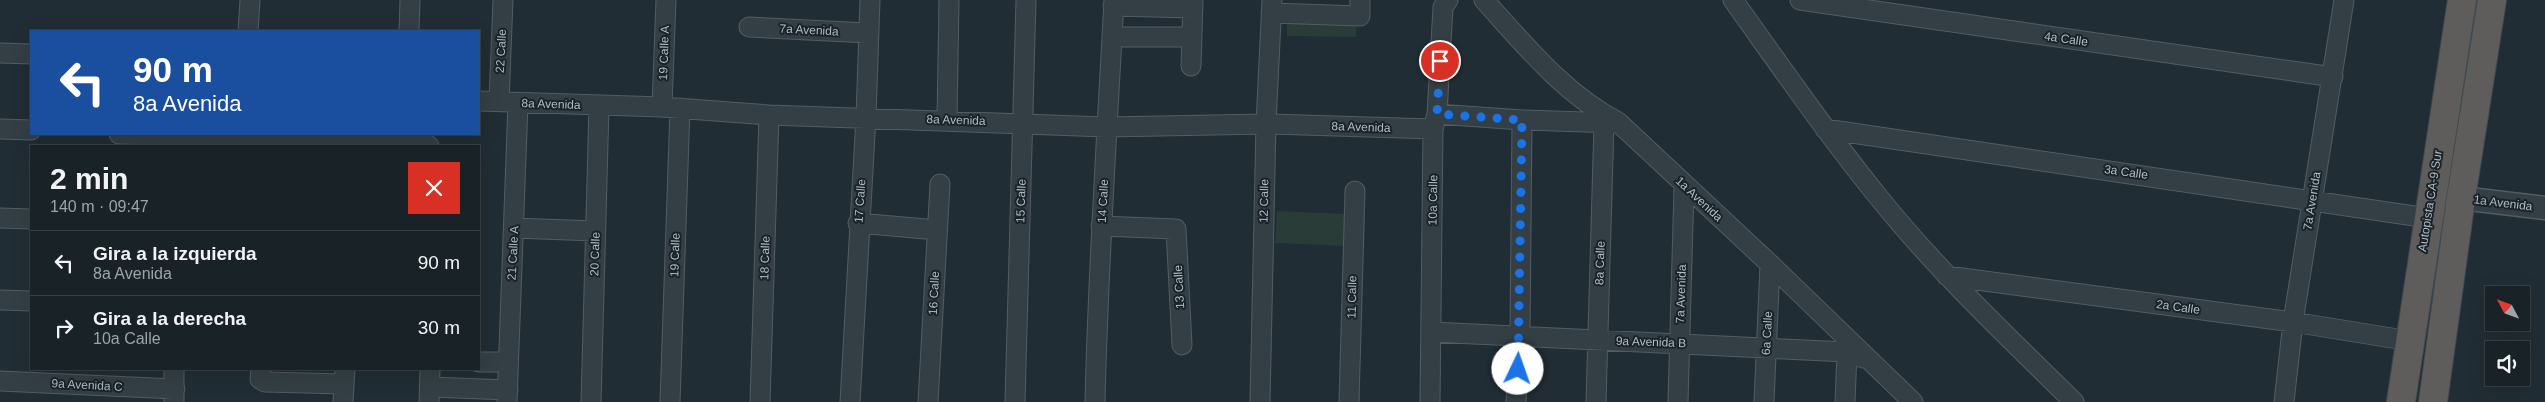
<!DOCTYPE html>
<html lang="es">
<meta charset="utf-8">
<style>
:root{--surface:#192227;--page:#262f33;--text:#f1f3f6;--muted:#9fa4a7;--line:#373f44}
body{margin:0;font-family:Arial,sans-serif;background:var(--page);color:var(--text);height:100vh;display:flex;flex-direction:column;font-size:19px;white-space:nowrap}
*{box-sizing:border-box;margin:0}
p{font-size:16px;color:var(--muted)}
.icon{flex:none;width:28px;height:28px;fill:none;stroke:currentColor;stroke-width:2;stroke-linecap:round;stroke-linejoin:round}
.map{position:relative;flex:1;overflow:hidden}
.drawer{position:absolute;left:30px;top:145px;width:450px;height:225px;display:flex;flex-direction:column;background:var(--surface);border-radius:0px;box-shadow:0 5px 20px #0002,0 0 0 1px var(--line)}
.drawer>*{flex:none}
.hud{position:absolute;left:30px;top:30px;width:450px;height:105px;border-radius:0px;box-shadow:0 5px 20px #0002,0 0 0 1px var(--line);background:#1a4fa0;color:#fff;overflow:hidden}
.needle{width:32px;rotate:311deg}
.controls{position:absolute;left:2485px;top:286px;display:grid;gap:10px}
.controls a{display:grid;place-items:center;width:45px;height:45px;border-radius:0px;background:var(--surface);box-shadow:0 5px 20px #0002,0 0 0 1px var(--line);font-size:25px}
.pin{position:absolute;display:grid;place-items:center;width:42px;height:42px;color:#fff;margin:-21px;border:2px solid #fff;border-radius:50%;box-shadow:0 1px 5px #0007}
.me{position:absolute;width:55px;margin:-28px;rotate:3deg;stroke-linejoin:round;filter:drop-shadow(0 0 4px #0008)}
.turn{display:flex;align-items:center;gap:18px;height:105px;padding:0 20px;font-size:22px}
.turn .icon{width:65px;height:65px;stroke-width:2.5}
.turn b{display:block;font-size:35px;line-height:42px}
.round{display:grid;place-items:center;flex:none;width:52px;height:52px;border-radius:0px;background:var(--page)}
.overview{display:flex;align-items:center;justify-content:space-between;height:85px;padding:0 20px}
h1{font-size:30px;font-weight:700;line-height:38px}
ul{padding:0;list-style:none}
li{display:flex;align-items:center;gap:15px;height:65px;padding:0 20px;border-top:1px solid var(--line)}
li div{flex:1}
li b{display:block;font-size:19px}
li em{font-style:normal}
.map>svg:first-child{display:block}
</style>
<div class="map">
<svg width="2545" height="402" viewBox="0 0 2545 402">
<rect width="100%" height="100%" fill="#212d34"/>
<path fill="#293c37" d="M1287 7 1357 9 1356 37 1287 36Z
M1277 211 1347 214 1346 246 1275 243Z"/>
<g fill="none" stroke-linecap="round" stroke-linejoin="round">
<defs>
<path id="minor" d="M1484 0C1524 44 1564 94 1618 122L1770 264 1913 402
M1733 0C1781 67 1828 135 1880 199 1939 272 2007 336 2074 402
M1800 0 2333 77
M1113 6 1193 8
M1271 13 1360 16V0
M749 27 869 33
M248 31 250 0
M409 31 410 0
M1113 37H1192
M0 53 31 54
M1191 66 1193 0
M479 101 662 107 769 115 1106 127 1266 124 1433 129
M499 102 503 0
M662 107 666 0
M1437 114 1522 120 1615 123
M947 120 949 0
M0 129 31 130
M1825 129 2428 218
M119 134 405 141 426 144 429 146
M0 218 31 219
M858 223 937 230
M1101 226 1176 229 1182 345
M514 228 595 231
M1947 276 2293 322 2410 341
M0 300 31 301
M1431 332 1847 352 1863 358
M479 362H508
M261 369 260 379 265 382 344 384
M0 381 175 389
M430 387 508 390
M174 401V369
M343 402 345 369
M429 402 430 369
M507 402 518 103
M591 402 599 106
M670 402 680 108
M760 402 769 115
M850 402 866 117 870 0
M928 402 940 184
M1015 402 1026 0
M1095 402C1098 268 1107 134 1114 0
M1260 402 1266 124 1272 0
M1349 402 1355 191
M1430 402 1433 129 1437 114 1443 7 1448 0
M1516 402 1520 336 1522 120
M1596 402 1604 123
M1678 402 1684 187
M1764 402 1770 264
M1845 402 1847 352
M2284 402 2293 322 2344 0"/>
<path id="tertiary" d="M2461 198 2545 208"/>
<path id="trunk" d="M2401 402 2462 0
M2433 402 2461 198 2492 0"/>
</defs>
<use href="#minor" stroke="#525d63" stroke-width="21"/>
<use href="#tertiary" stroke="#525d63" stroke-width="25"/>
<use href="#trunk" stroke="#3f494f" stroke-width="30"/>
<use href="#minor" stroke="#343f45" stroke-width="19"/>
<use href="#tertiary" stroke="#343f45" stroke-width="22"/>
<use href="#trunk" stroke="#5e5d5c" stroke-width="28"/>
</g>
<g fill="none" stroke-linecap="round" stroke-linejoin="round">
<path stroke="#1a73e8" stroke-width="9" stroke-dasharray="0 16.2" d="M1440 61 1437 114 1522 120 1518 369"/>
</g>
<g text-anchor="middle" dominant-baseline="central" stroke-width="4" stroke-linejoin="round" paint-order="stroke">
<g font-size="12" fill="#afbac2" stroke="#1a2329">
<text transform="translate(809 30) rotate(3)">7a Avenida</text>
<text transform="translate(2066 39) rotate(8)">4a Calle</text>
<text transform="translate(501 51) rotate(-87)">22 Calle</text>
<text transform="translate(664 53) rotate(-88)">19 Calle A</text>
<text transform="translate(551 104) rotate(2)">8a Avenida</text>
<text transform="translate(956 120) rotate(2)">8a Avenida</text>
<text transform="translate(1361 127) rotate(2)">8a Avenida</text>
<text transform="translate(2126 172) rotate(8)">3a Calle</text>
<text transform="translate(1699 199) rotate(43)">1a Avenida</text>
<text transform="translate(1433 200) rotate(-89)">10a Calle</text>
<text transform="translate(860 201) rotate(-86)">17 Calle</text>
<text transform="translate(1021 201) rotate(-88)">15 Calle</text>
<text transform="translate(1103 201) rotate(-87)">14 Calle</text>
<text transform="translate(1264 201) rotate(-89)">12 Calle</text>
<text transform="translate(2312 201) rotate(-81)">7a Avenida</text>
<text transform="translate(2430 201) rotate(-81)">Autopista CA-9 Sur</text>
<text transform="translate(2503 203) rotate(7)">1a Avenida</text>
<text transform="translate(513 253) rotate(-87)">21 Calle A</text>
<text transform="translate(595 254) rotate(-88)">20 Calle</text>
<text transform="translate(675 255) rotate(-88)">19 Calle</text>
<text transform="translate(765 258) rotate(-88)">18 Calle</text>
<text transform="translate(1600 263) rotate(-88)">8a Calle</text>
<text transform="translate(1179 287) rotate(-93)">13 Calle</text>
<text transform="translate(934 293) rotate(-87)">16 Calle</text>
<text transform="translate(1681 294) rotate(-88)">7a Avenida</text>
<text transform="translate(1352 297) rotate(-89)">11 Calle</text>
<text transform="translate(2178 307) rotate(8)">2a Calle</text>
<text transform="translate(1767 333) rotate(-87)">6a Calle</text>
<text transform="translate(1651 342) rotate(2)">9a Avenida B</text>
<text transform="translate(87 385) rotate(3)">9a Avenida C</text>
</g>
</g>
</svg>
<div class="controls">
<a><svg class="needle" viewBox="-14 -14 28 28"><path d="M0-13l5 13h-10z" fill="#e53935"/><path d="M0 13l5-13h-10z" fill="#9fa4a7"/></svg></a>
<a><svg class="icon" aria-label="sound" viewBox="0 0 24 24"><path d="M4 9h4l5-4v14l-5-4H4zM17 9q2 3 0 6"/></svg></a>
</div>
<div class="pin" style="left:1440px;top:61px;background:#d93025"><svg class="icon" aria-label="arrive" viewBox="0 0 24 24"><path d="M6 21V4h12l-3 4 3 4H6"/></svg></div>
<svg class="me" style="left:1518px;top:369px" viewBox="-20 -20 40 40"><circle r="19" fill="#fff"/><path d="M0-13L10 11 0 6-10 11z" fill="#1a73e8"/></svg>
<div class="hud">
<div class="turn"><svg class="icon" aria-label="left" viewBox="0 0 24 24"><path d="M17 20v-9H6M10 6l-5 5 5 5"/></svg><div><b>90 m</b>8a Avenida</div></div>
</div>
<section class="drawer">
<div class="overview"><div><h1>2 min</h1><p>140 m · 09:47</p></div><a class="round" style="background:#d93025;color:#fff"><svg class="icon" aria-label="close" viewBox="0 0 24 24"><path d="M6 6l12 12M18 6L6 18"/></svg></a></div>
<ul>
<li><svg class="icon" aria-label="left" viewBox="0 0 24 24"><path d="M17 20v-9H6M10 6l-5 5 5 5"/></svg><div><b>Gira a la izquierda</b><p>8a Avenida</p></div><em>90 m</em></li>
<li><svg class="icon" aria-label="right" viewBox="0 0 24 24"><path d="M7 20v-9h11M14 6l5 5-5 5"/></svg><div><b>Gira a la derecha</b><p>10a Calle</p></div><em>30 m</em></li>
</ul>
</section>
</div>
